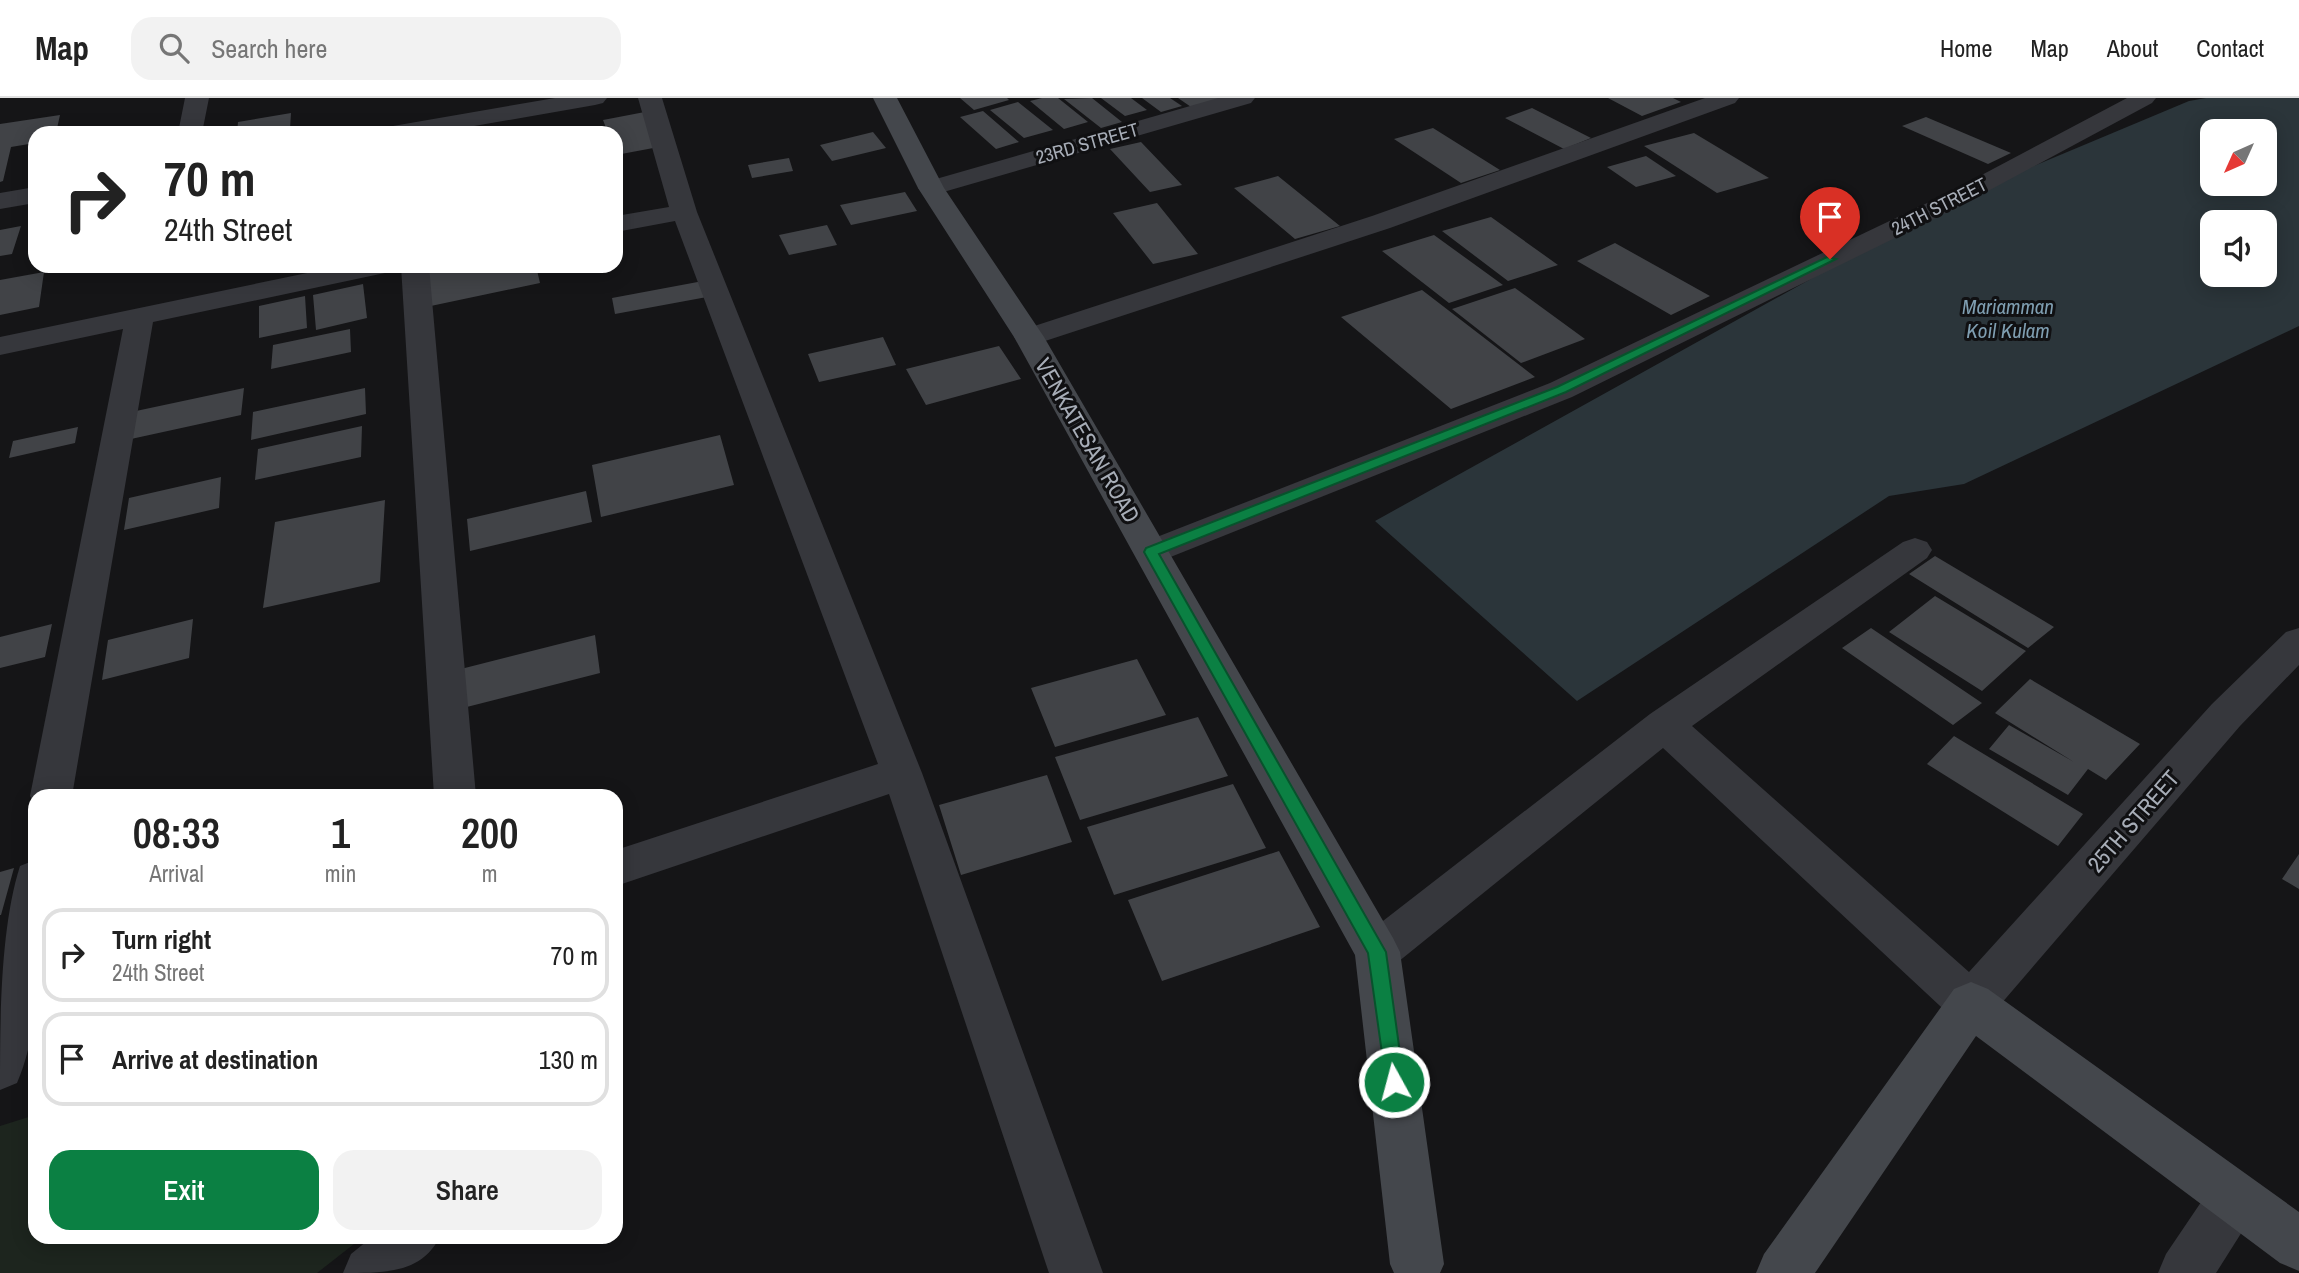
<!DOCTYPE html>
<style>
:root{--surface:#fff;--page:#f2f2f2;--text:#222;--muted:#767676;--line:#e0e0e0;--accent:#0b8043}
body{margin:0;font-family:"Archivo Narrow",sans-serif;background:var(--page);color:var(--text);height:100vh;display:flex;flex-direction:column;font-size:26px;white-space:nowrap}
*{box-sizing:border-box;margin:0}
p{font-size:23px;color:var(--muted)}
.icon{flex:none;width:38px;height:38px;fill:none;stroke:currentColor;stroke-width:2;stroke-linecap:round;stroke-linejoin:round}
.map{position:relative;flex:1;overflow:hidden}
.side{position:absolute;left:28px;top:691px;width:595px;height:455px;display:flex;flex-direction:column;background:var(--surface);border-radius:21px;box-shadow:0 4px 18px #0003}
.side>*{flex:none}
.banner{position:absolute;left:28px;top:28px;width:595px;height:147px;border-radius:21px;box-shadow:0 4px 18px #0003;background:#fff;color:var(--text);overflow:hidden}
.needle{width:46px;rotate:225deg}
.buttons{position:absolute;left:2200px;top:21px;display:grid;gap:14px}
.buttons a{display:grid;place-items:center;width:77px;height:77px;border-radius:14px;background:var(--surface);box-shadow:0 4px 18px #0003;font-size:35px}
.pin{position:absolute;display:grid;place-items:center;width:60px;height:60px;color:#fff;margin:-72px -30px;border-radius:50% 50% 50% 0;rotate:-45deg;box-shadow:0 0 7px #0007}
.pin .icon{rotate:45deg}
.me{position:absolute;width:77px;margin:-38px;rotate:353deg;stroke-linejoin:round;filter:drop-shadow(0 0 5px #0008)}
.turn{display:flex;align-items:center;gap:24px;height:147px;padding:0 21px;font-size:32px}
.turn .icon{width:91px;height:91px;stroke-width:2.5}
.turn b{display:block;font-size:49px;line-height:60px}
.eta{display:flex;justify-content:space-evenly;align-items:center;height:119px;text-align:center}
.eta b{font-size:42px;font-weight:600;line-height:49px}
.button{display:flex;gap:14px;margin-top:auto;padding:14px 21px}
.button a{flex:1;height:80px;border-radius:21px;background:var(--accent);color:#fff;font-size:28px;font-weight:600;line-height:80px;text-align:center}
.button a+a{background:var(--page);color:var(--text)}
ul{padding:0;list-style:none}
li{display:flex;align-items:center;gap:21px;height:94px;margin:0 14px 10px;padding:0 7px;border:4px solid var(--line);border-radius:21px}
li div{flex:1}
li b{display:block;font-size:26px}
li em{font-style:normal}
header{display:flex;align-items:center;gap:42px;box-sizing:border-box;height:98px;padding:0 35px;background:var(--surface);border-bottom:2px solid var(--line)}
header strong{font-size:33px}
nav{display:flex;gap:38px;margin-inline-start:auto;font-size:24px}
.search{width:490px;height:63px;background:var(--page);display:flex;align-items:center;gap:18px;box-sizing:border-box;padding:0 24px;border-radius:21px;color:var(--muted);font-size:26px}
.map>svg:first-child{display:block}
</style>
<header>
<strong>Map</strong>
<div class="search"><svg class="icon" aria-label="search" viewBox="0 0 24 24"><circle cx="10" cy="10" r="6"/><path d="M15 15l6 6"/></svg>Search here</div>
<nav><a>Home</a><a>Map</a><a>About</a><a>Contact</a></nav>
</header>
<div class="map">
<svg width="2299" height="1175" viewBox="0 0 2299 1175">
<rect width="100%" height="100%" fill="#151517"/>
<path fill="#1d251e" d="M35 1017V1139H363L317 1175H0V1028Z"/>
<path fill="#2b353a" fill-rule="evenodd" d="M2206 0H2299V228L1964 386 1889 398 1577 603 1375 423 1953 102 2189 3ZM2212 33H2264V86H2212ZM2212 124H2264V177H2212Z"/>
<path fill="#414347" d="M960 0H1007L1009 2 974 12Z
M1042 0H1058L1088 24 1064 31 1030 3Z
M1092 0 1122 24 1101 30 1064 1Z
M1101 0H1131L1147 12 1125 18Z
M1142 0H1170L1182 8 1161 14Z
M1178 0H1229L1194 11Z
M1608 0H1673L1681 4 1642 18Z
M1018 4 1053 32 1024 40 990 12Z
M1532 10 1591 40 1564 51 1505 20Z
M650 13 664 48 616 57V35H608L603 22Z
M983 13 1019 44 996 51 960 19Z
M291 15 290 31 237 35 238 24Z
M60 17 56 35H35V45L11 49 3 83 0 84V26Z
M1926 19 2011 55 1988 66 1902 28Z
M1433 30 1500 72 1461 85 1394 41Z
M873 34 886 50 832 63 820 47Z
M1694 35 1769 80 1717 95 1644 48Z
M1141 44 1182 87 1150 94 1110 51Z
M1646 58 1676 78 1636 89 1607 69Z
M789 60 793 73 752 80 748 67Z
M1278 78 1340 128 1295 141 1234 90Z
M905 94 917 113 851 127 840 107Z
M1157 105 1198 156 1153 166 1113 115Z
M1491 119 1558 167 1508 183 1442 133Z
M827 127 837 147 789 157 779 137Z
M21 128 12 156 0 158V132Z
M1434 137 1503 187 1449 205 1382 153Z
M1615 145 1710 198 1671 217 1577 163Z
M442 168H536L540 185 426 209 423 172Z
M44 174 39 209 0 217V182Z
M703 183 707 199 615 216 612 200Z
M363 186 367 220 316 232 313 197Z
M1515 190 1585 241 1521 265 1452 211Z
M1422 192 1535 279 1451 311 1341 219Z
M305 198 307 230 259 240V208Z
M350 231 351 254 271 271 273 247Z
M883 239 896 267 819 284 808 256Z
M999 248 1021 281 926 307 906 271Z
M244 290 241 317 131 341 136 313Z
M365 290 366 316 251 342 253 314Z
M362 328 361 359 255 382 258 351Z
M78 329 75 345 9 360 13 343Z
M720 337 734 387 601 419 592 367Z
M221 379 219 410 124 432 129 400Z
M586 393 592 424 470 453 467 421Z
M385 402 380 484 263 510 275 424Z
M1935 458 2054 529 2028 550 1909 476Z
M1935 498 2026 553 1982 593 1889 534Z
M193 521 189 560 102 582 108 542Z
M52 526 45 559 0 570V539Z
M1871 530 1982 605 1953 627 1842 550Z
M595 537 600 575 455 612 453 573Z
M1137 561 1166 617 1055 649 1031 590Z
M2030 581 2140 646 2106 682 2088 671 2068 697 1989 651 2009 627 2074 664 1995 615Z
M1198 619 1228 678 1080 722 1055 659Z
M1954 638 2083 716 2058 748 1927 666Z
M1047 677 1072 744 961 777 939 707Z
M1233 686 1266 750 1114 797 1087 729Z
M1279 753 1320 829 1162 883 1128 802Z
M2299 756V791L2282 781Z
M14 770 1 817H0V774Z"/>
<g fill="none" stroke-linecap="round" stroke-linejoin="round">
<path fill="#36373c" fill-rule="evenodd" d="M185 0H209L202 35H178Z
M555 0H607L603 5 595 7 434 35H381L385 30 393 28Z
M638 0H662L697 114 922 675 1103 1175H1049L889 696 616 788V752L878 666 675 123 616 134V118L669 109Z
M1218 0H1255L1251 5 940 95H922L918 90 922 85Z
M1705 0H1739L1735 5 1390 130 1039 245 1029 248 1019 245 1014 239 1019 233 1372 118Z
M2127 0H2156L2152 5 1962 107 1572 299 1163 462 1151 466 1139 462 1134 454 1139 446 1550 285 1944 97Z
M35 89V105L0 111V95Z
M341 168H394L390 174 380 176 153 224 72 698H35V707L30 698 123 231 0 257V239Z
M401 168H429L476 698H434Z
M1915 440 1927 444 1932 452 1927 460 1692 628 1969 874 2212 606 2286 534 2299 530V567L2240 628 1988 921 1971 928 1954 921 1663 650 1393 868 1377 874 1361 868 1354 854 1361 840 1650 616 1903 444Z
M35 762C35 834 46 918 17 985L0 992C0 923 0 831 20 768Z
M2234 1074 2252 1082 2260 1100 2252 1118 2216 1175H2158L2166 1156 2216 1082Z
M372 1139H440C421 1175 387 1175 343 1175L351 1156Z"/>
<path fill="#44474c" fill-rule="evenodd" d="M873 0H897L944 90 1044 239 1393 840 1400 854 1444 1166 1440 1175H1394L1390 1166 1355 857 1014 239 918 90Z
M1971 884 1988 891 2299 1114V1173L2280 1165 1976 938 1815 1175H1756L1764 1156 1954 891Z"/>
</g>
<path fill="#0b8043" stroke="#07532c" stroke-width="2" d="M1827 159 1836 161 1566 294 1159 456 1386 854 1404 984 1401 991 1394 994 1387 991 1368 855 1144 454 1146 450 1557 289Z"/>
<g text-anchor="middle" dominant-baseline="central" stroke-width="6" stroke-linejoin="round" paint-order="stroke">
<g font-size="19" fill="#a7adb7" stroke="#101012">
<text transform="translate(1087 45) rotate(-16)">23RD STREET</text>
<text transform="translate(1939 108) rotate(-27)">24TH STREET</text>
</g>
<g font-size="21" font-style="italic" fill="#7f9eb1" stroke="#101012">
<text x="2008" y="208">Mariamman<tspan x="2008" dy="24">Koil Kulam</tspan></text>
</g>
<g font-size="23" fill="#a7adb7" stroke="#101012">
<text transform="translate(1088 342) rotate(60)">VENKATESAN ROAD</text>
<text transform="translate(2133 723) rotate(-49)">25TH STREET</text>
</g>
</g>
</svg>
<div class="buttons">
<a><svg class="needle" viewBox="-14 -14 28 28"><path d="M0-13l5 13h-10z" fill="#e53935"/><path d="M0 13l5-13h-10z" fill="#767676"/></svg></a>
<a><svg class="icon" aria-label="sound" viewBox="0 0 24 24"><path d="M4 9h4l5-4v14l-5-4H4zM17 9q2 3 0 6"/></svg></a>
</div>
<div class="pin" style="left:1830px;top:161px;background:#d93025"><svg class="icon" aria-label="arrive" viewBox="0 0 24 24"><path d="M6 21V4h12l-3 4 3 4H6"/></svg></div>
<svg class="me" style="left:1394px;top:984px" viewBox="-20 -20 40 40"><circle r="17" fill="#0b8043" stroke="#fff" stroke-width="3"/><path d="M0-11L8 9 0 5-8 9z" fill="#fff"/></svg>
<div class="banner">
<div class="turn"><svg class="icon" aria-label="right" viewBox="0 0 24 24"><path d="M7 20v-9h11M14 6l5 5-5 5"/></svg><div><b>70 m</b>24th Street</div></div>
</div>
<section class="side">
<div class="eta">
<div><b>08:33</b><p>Arrival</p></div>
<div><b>1</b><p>min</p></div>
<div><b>200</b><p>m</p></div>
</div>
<ul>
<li><svg class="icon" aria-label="right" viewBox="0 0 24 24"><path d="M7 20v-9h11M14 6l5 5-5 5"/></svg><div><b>Turn right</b><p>24th Street</p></div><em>70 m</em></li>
<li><svg class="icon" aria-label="arrive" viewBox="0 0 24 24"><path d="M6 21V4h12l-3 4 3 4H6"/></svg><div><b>Arrive at destination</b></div><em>130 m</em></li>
</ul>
<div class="button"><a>Exit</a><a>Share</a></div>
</section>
</div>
